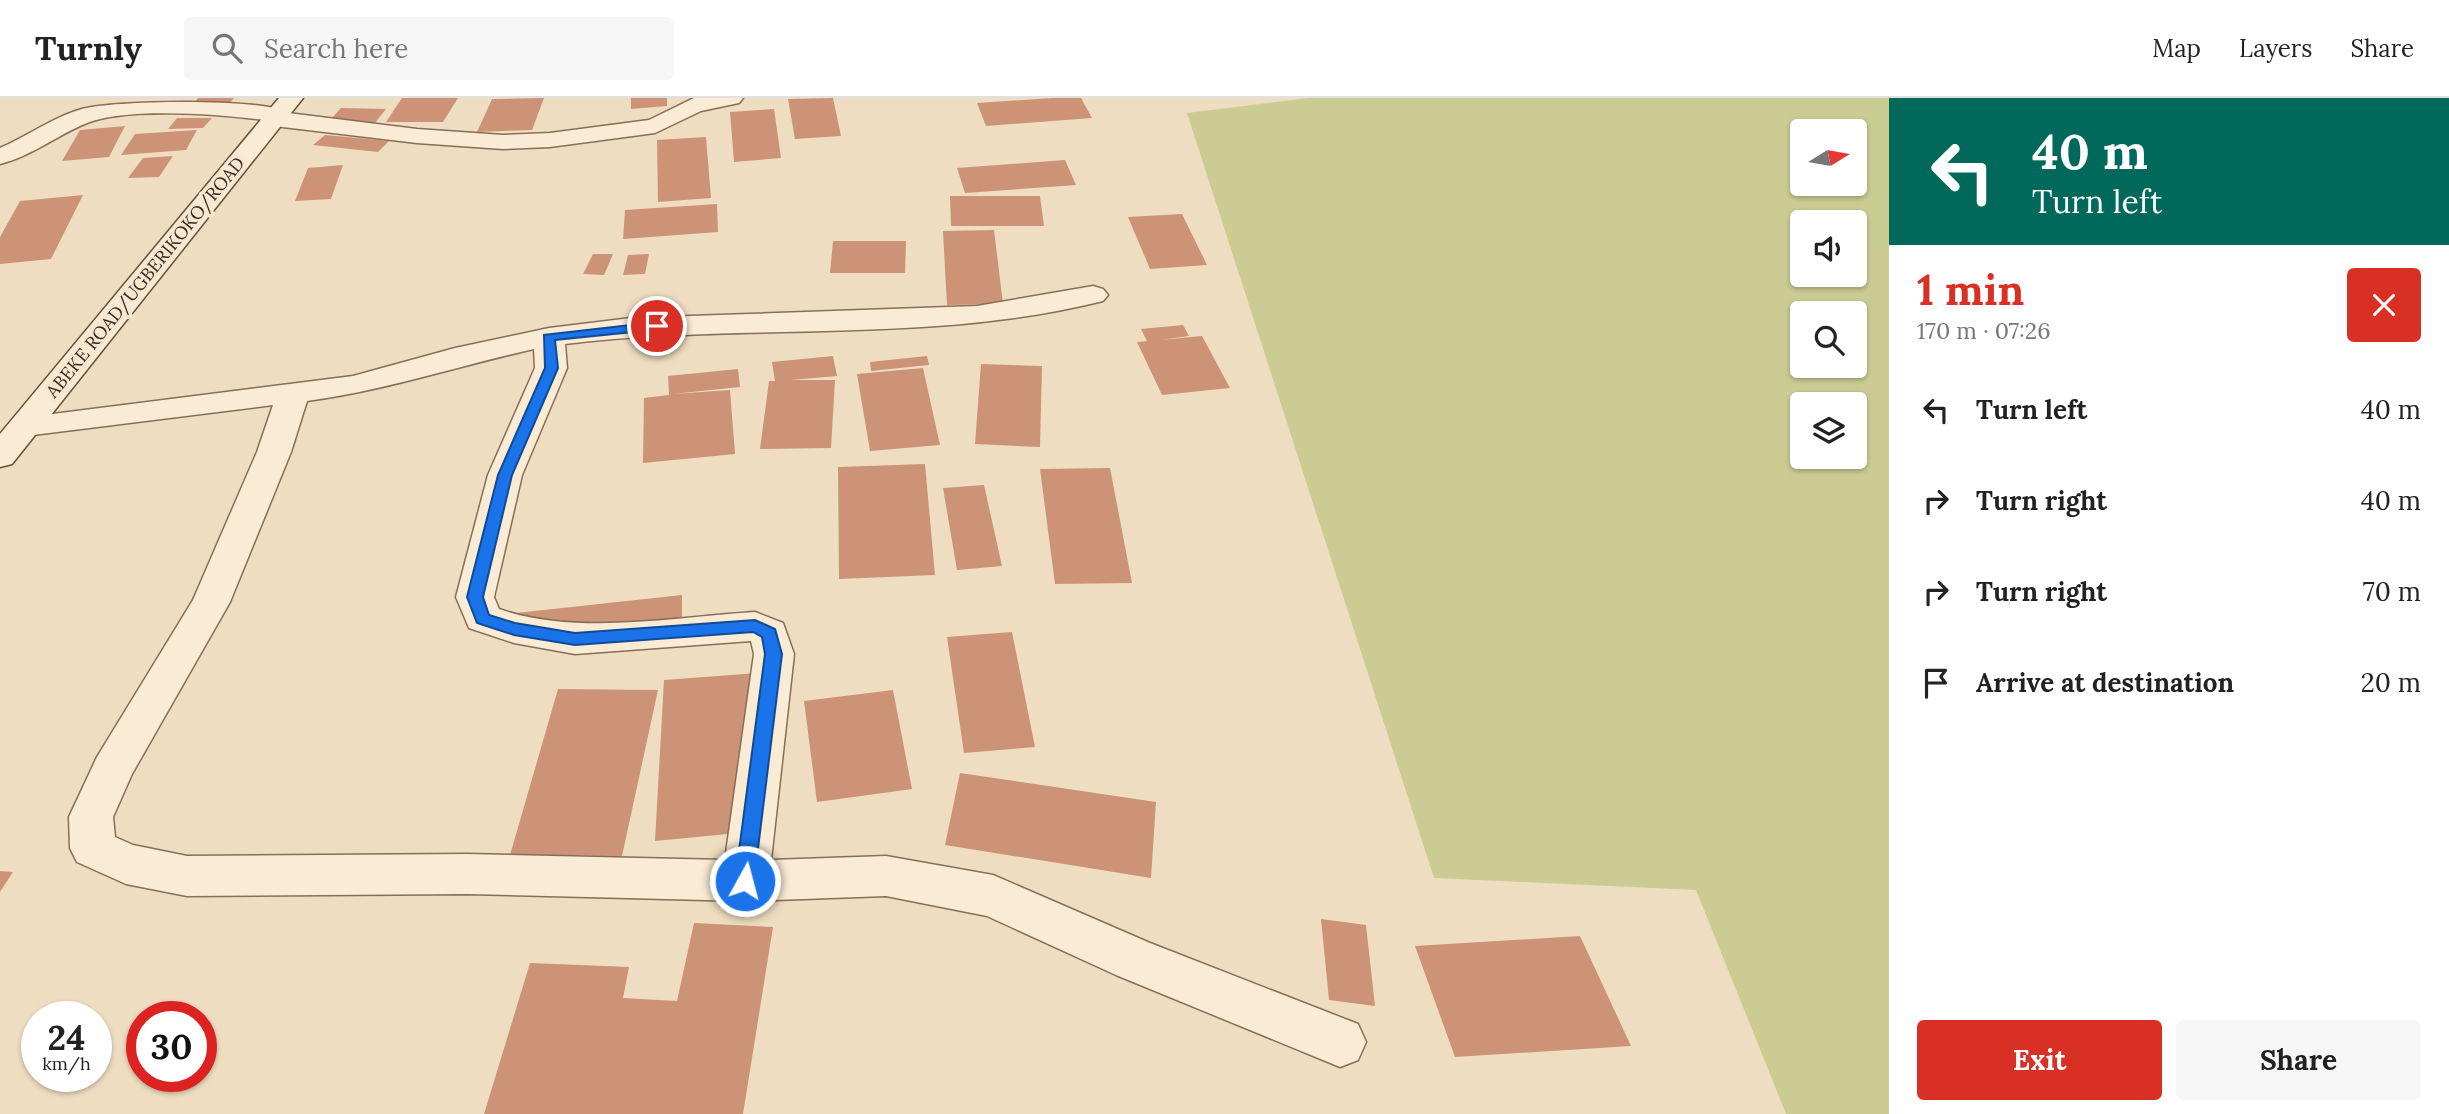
<!DOCTYPE html>
<meta charset="utf-8">
<style>
:root{--surface:#fff;--page:#f6f6f6;--text:#222;--muted:#767676;--line:#e0e0e0;--accent:#d93025}
body{margin:0;font-family:Lora,serif;background:var(--page);color:var(--text);height:100vh;display:flex;flex-direction:column;font-size:26px;white-space:nowrap}
*{box-sizing:border-box;margin:0}
p{font-size:23px;color:var(--muted)}
.icon{flex:none;width:38px;height:38px;fill:none;stroke:currentColor;stroke-width:2;stroke-linecap:round;stroke-linejoin:round}
.map{position:relative;flex:1;overflow:hidden}
.side{display:flex;flex-direction:column;background:var(--surface);width:560px}
.side>*{flex:none}
.guide{background:#00695c;color:#fff;overflow:hidden}
.needle{width:46px;rotate:79deg}
.buttons{position:absolute;left:1790px;top:21px;display:grid;gap:14px}
.buttons a{display:grid;place-items:center;width:77px;height:77px;border-radius:7px;background:var(--surface);box-shadow:0 2px 5px #0004;font-size:35px}
.speed{position:absolute;left:21px;top:903px;display:flex;gap:14px;font-size:35px;font-weight:700;text-align:center}
.speed>*{display:grid;place-content:center;width:91px;height:91px;border-radius:50%;background:var(--surface);box-shadow:0 2px 5px #0004;line-height:1}
.speed small{font-size:18px;font-weight:400}
.speed .limit{border:10px solid #d22;background:#fff;color:#111}
.pin{position:absolute;display:grid;place-items:center;width:60px;height:60px;color:#fff;margin:-30px;border:4px solid #fff;border-radius:50%;box-shadow:0 2px 7px #0007}
.me{position:absolute;width:77px;margin:-38px;rotate:7deg;stroke-linejoin:round;filter:drop-shadow(0 0 5px #0008)}
.turn{display:flex;align-items:center;gap:24px;height:147px;padding:0 28px;font-size:32px}
.turn .icon{width:91px;height:91px;stroke-width:2.5}
.turn b{display:block;font-size:49px;line-height:60px}
.round{display:grid;place-items:center;flex:none;width:74px;height:74px;border-radius:7px;background:var(--page)}
.overview{display:flex;align-items:center;justify-content:space-between;height:119px;padding:0 28px}
h1{font-size:42px;font-weight:700;line-height:52px;color:var(--accent)}
.primary-button{display:flex;gap:14px;margin-top:auto;padding:14px 28px}
.primary-button a{flex:1;height:80px;border-radius:7px;background:var(--accent);color:#fff;font-size:28px;font-weight:700;line-height:80px;text-align:center}
.primary-button a+a{background:var(--page);color:var(--text)}
ul{padding:0;list-style:none}
li{display:flex;align-items:center;gap:21px;height:91px;padding:0 28px}
li div{flex:1}
li b{display:block;font-size:26px}
li em{font-style:normal}
header{display:flex;align-items:center;gap:42px;box-sizing:border-box;height:98px;padding:0 35px;background:var(--surface);border-bottom:2px solid var(--line)}
header strong{font-size:33px}
nav{display:flex;gap:38px;margin-inline-start:auto;font-size:24px}
.search{width:490px;height:63px;background:var(--page);display:flex;align-items:center;gap:18px;box-sizing:border-box;padding:0 24px;border-radius:7px;color:var(--muted);font-size:26px}
main{display:flex;flex:1;min-height:0}
.map>svg:first-child{display:block}
</style>
<header>
<strong>Turnly</strong>
<div class="search"><svg class="icon" aria-label="search" viewBox="0 0 24 24"><circle cx="10" cy="10" r="6"/><path d="M15 15l6 6"/></svg>Search here</div>
<nav><a>Map</a><a>Layers</a><a>Share</a></nav>
</header>
<main>
<div class="map">
<svg width="1889" height="1016" viewBox="0 0 1889 1016">
<rect width="100%" height="100%" fill="#eeddc0"/>
<path fill="#cacc94" fill-rule="evenodd" d="M1308 0H1889V1016H1786L1696 792 1434 780 1187 15ZM1802 33H1855V86H1802ZM1802 124H1855V177H1802ZM1802 215H1855V268H1802ZM1802 306H1855V359H1802Z"/>
<path fill="#cd9376" d="M198 0H234L229 6 193 7Z
M402 0H458L443 24H386Z
M544 0 532 32 477 34 492 1Z
M631 0H667V8L631 11Z
M833 0 841 38 795 41 788 1Z
M1052 0H1081L1092 20 986 28 977 5Z
M341 10 386 11 374 26 328 24Z
M774 11 781 60 734 64 730 14Z
M177 20H212L203 30 168 31Z
M125 28 109 59 62 63 80 32Z
M197 32 186 52 121 57 135 36Z
M325 37 389 43 378 54 313 47Z
M706 39 711 100 658 104 657 42Z
M173 58 159 79 128 80 143 60Z
M1065 62 1076 87 965 95 957 70Z
M343 67 331 101 295 103 308 70Z
M83 97 51 161 0 166V139L20 103Z
M950 98H1040L1044 128H951Z
M717 106 718 134 623 141 625 112Z
M1182 116 1207 167 1150 171 1128 119Z
M994 132 1003 206 947 207 943 133Z
M833 143H906L905 175H830Z
M593 156H613L604 177 583 176Z
M649 156 645 176 623 177 628 157Z
M1183 227 1189 238 1160 242 1202 238 1230 290 1162 297 1137 244 1147 243 1141 231Z
M833 258 837 278 791 282H835L831 350 760 351 769 283H775L772 264Z
M927 258 929 267 871 273 870 264Z
M981 266 1042 268 1040 349 975 346Z
M923 270 940 347 870 353 857 276Z
M738 271 740 289 673 296 730 292 735 356 643 365 644 300 669 297 668 278Z
M925 366 935 477 839 481 838 369Z
M1110 370 1132 485 1055 486 1040 371Z
M984 387 1002 468 957 472 943 390Z
M682 497V525L513 544 516 515Z
M1012 534 1035 649 964 655 947 539Z
M758 575 759 733 655 743 664 582Z
M558 591 658 592 622 758 510 757Z
M893 592 912 691 817 704 804 603Z
M960 675 1156 704 1151 780 945 747Z
M0 773 13 774 0 794Z
M1321 821 1366 827 1375 908 1329 902Z
M694 825 773 829 743 1016H484L530 865 629 869 623 900 677 903Z
M1580 838 1631 948 1455 959 1415 848Z"/>
<g fill="none" stroke-linecap="round" stroke-linejoin="round">
<defs>
<path id="street" d="M694 0H743L739 5 701 13 655 35 550 49 503 51 417 45 274 28 266 26 263 22C219 16 127 9 87 25 57 37 32 58 0 66V50C28 38 53 19 82 11 113 2 268 0 288 15L417 31 503 37 550 35 649 22Z
M1093 188 1103 191 1108 197 1103 203C928 247 743 224 565 246L567 270 522 377 494 499 499 511C577 538 674 519 755 514L783 525 794 556 771 762 886 758 993 777 1150 845 1358 926 1366 944 1358 962 1340 969 1116 877 987 818 886 798 745 803 468 796 187 798 126 786 77 764 70 750 69 719 97 659 193 502 257 354 273 307 25 338 13 335 8 328 13 321 353 278 455 250 549 230 631 220 977 208ZM534 251 535 270 488 377 456 499 469 530 514 545 575 556 751 543 754 556 725 762 468 756 187 758 133 747 115 739 113 719 132 676 230 504 291 354 307 303C384 293 458 268 534 251Z"/>
<path id="secondary" d="M279 0H303L12 366 0 369V336Z"/>
</defs>
<use href="#street" stroke="#886e58" stroke-width="3"/>
<use href="#secondary" stroke="#694f3b" stroke-width="3"/>
<use href="#street" fill="#f9ebd4" fill-rule="evenodd"/>
<use href="#secondary" fill="#f9ebd4" fill-rule="evenodd"/>
</g>
<path fill="#1a73e8" stroke="#114b97" stroke-width="2" d="M657 224 663 228 662 231 555 242 558 270 512 377 483 499 489 517 515 525 575 535 755 522 775 531 782 556 754 783 751 789 745 791 738 789 735 783 765 556 762 539 753 534 575 547 514 537 477 525 467 499 498 377 545 270 544 237Z"/>
<g text-anchor="middle" dominant-baseline="central" stroke-width="7" stroke-linejoin="round" paint-order="stroke">
<g font-size="18" fill="#37271d" stroke="#f6e8d0">
<text transform="translate(145 179) rotate(-51)">ABEKE ROAD/UGBERIKOKO/ROAD</text>
</g>
</g>
</svg>
<div class="buttons">
<a><svg class="needle" viewBox="-14 -14 28 28"><path d="M0-13l5 13h-10z" fill="#e53935"/><path d="M0 13l5-13h-10z" fill="#767676"/></svg></a>
<a><svg class="icon" aria-label="sound" viewBox="0 0 24 24"><path d="M4 9h4l5-4v14l-5-4H4zM17 9q2 3 0 6"/></svg></a>
<a><svg class="icon" aria-label="search" viewBox="0 0 24 24"><circle cx="10" cy="10" r="6"/><path d="M15 15l6 6"/></svg></a>
<a><svg class="icon" aria-label="layers" viewBox="0 0 24 24"><path d="M12 4l9 5-9 5-9-5zM3 14l9 5 9-5"/></svg></a>
</div>
<div class="speed"><div>24<small>km/h</small></div><div class="limit">30</div></div>
<div class="pin" style="left:657px;top:228px;background:#d93025"><svg class="icon" aria-label="arrive" viewBox="0 0 24 24"><path d="M6 21V4h12l-3 4 3 4H6"/></svg></div>
<svg class="me" style="left:745px;top:783px" viewBox="-20 -20 40 40"><circle r="17" fill="#1a73e8" stroke="#fff" stroke-width="3"/><path d="M0-11L8 9 0 5-8 9z" fill="#fff"/></svg>
</div>
<section class="side">
<div class="guide">
<div class="turn"><svg class="icon" aria-label="left" viewBox="0 0 24 24"><path d="M17 20v-9H6M10 6l-5 5 5 5"/></svg><div><b>40 m</b>Turn left</div></div>
</div>
<div class="overview"><div><h1>1 min</h1><p>170 m · 07:26</p></div><a class="round" style="background:#d93025;color:#fff"><svg class="icon" aria-label="close" viewBox="0 0 24 24"><path d="M6 6l12 12M18 6L6 18"/></svg></a></div>
<ul>
<li><svg class="icon" aria-label="left" viewBox="0 0 24 24"><path d="M17 20v-9H6M10 6l-5 5 5 5"/></svg><div><b>Turn left</b></div><em>40 m</em></li>
<li><svg class="icon" aria-label="right" viewBox="0 0 24 24"><path d="M7 20v-9h11M14 6l5 5-5 5"/></svg><div><b>Turn right</b></div><em>40 m</em></li>
<li><svg class="icon" aria-label="right" viewBox="0 0 24 24"><path d="M7 20v-9h11M14 6l5 5-5 5"/></svg><div><b>Turn right</b></div><em>70 m</em></li>
<li><svg class="icon" aria-label="arrive" viewBox="0 0 24 24"><path d="M6 21V4h12l-3 4 3 4H6"/></svg><div><b>Arrive at destination</b></div><em>20 m</em></li>
</ul>
<div class="primary-button"><a>Exit</a><a>Share</a></div>
</section>
</main>
